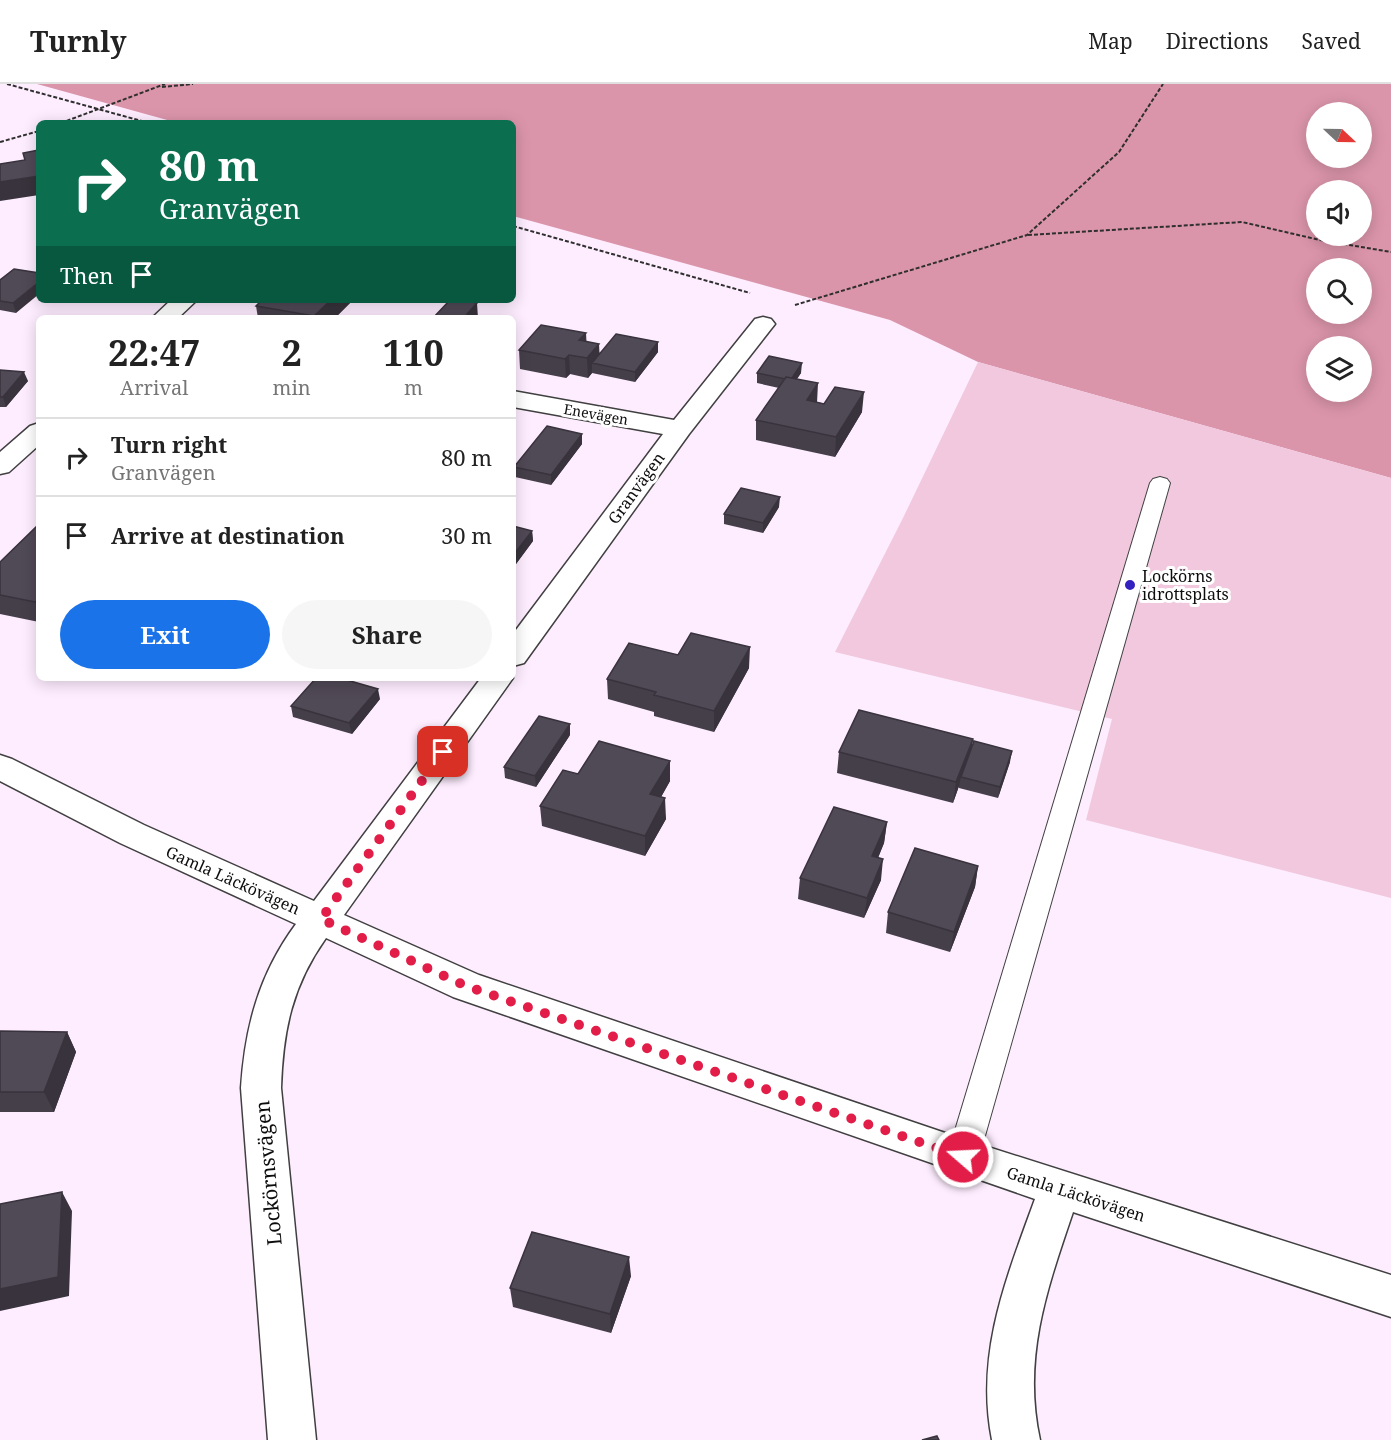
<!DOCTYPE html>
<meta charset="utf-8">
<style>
:root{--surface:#fff;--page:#f6f6f6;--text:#222;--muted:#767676;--line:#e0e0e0;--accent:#1a73e8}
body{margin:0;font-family:"Noto Serif",serif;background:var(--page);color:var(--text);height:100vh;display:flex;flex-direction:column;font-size:22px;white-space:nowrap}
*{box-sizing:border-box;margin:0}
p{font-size:20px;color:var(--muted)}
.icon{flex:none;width:33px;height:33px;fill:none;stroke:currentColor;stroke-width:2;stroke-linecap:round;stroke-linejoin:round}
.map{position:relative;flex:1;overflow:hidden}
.details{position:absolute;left:36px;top:231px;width:480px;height:366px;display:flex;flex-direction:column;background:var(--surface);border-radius:9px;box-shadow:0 3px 15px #0003}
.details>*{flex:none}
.banner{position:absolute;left:36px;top:36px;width:480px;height:183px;border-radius:9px;box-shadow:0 3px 15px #0003;background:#0b6e4f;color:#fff;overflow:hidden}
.needle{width:39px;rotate:112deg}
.tools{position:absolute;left:1306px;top:18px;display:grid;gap:12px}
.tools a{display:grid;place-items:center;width:66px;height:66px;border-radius:50%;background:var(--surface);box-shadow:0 3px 15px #0003;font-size:30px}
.pin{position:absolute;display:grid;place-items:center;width:51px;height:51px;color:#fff;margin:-26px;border-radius:12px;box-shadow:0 3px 9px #0006}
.me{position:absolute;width:66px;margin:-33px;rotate:289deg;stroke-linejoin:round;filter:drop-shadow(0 0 4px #0008)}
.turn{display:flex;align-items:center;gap:21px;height:126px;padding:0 24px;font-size:27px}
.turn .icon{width:78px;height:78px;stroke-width:2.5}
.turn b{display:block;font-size:42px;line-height:51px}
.then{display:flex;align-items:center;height:57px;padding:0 24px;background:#0003;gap:12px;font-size:22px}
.eta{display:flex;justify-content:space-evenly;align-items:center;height:102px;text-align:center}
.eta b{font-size:36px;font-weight:700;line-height:42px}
.primary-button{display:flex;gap:12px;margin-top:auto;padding:12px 24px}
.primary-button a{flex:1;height:69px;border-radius:36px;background:var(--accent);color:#fff;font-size:24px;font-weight:700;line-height:69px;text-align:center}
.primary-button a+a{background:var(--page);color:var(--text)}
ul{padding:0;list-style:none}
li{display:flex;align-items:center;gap:18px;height:78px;padding:0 24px;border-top:2px solid var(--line)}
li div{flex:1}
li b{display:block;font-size:22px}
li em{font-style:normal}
header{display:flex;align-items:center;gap:36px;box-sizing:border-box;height:84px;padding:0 30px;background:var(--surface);border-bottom:2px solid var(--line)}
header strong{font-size:28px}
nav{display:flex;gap:33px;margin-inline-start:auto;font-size:21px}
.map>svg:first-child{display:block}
</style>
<header>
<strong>Turnly</strong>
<nav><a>Map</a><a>Directions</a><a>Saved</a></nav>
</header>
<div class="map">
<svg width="1391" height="1356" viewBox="0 0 1391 1356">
<rect width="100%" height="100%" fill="#feedff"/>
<path fill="#db95aa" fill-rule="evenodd" d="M37 0H1391V394L978 278 890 236 513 132V39H178ZM1317 28H1362V74H1317ZM1317 106H1362V152H1317ZM1317 184H1362V230H1317ZM1317 262H1362V308H1317Z"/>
<path fill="#f1c8dd" d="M978 278 1391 394V814L1086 736 1112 635 835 568 903 434Z"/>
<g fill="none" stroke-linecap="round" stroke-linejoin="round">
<defs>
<path id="service" d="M1160 393 1167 395 1170 399 979 1073 974 1083 963 1087 952 1083 947 1073 1150 399 1153 395Z"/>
<path id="minor" d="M171 216H197L178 234H152Z
M763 233 771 235 775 240 771 245 689 350 524 579 513 582V550L663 350 513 323V307L674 336 755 235Z
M39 339V361L9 388 0 390V368L30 342Z
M481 594H513L344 831 479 891 963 1055 1391 1191V1233L1073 1128C1047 1205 1022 1274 1040 1356H992C975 1270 1006 1195 1035 1115L453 913 326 854C292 902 283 946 281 1004L316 1356H268L241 1004C245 943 259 890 296 840L120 759 0 697V671L12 675 144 741 314 817Z"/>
</defs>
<use href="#service" stroke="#404040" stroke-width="2"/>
<use href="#minor" stroke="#404040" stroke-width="3"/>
<path stroke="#2f2f2f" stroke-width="2" stroke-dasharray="4 2" stroke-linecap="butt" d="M7 0 149 39
M162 3 193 0
M61 39 165 0
M0 58 39 47
M513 142 750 209
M1028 151 1242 138 1320 156 1391 168
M795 221 1027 151 1119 68 1163 0"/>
<use href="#service" fill="#fff" fill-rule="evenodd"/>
<use href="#minor" fill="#fff" fill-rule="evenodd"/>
</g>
<path fill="#453f4a" d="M14 185 16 229 0 226V196Z
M353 216 335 234H258L256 222Z
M369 216H391L388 219Z
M586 249V257L600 269 658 258V268L635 298 592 289 588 294 570 290 566 294 520 285 519 266Z
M0 286 28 297 6 323H0Z
M757 289H801L797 295 817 318 862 328 835 373 756 356V336L779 304 757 299Z
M582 350V360L551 401 515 393 514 383Z
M779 423 763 449 724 440V430Z
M39 440V538L0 530V478Z
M513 442 532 447 533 457 516 480 513 479Z
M678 571 749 584 714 648 654 632V628L608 615 607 595Z
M380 615 352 650 293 633 291 622Z
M570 651 536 703 505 694 504 683Z
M971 666 1010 678 998 714 959 704V702L953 719 837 689 839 668Z
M670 677V697L661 713 666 735 645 772 542 742 540 722 578 690Z
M887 738 884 759 878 774 881 796 864 834 798 815 800 794Z
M978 782 975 803 950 868 886 849 888 828Z
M0 947 67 948 76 968 54 1028H0Z
M631 1192 611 1249 513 1223 510 1204Z"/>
<path fill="#38333c" d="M39 92V111L0 117V98Z
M39 198V210L16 229 13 219Z
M331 216H353L335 234H314V232Z
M477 219 478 234 467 230Z
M586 249 587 268 579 256Z
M658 258V268L635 298V288Z
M599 260 600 279H592V289L588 294 587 274Z
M569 271 570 290 566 294 565 275Z
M802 279 801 289 789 306 790 296Z
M24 288 28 297 6 323 3 313Z
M818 299 817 319 807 316Z
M864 308 862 328 835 373 836 353Z
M582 350V360L551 401V391Z
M780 413 779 423 763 449V439Z
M532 447 533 457 516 480 515 469Z
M39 515V528L35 518Z
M750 563 749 584 714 648V627Z
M378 605 380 615 352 650 349 639Z
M570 640V651L536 703 535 692Z
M973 655 970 675 961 693 959 702 953 719 956 698Z
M1012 667 1010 678 998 714 1000 703Z
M670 677V697L651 731 650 710Z
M665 714 666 735 645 772V752Z
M887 738 884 759 870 793 872 772Z
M883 775 881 796 864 834 867 814Z
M978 782 975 803 950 868 954 848Z
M67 948 76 968 54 1028 44 1008Z
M62 1108 72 1127 69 1212 0 1227V1205Z
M629 1173 631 1192 611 1249 610 1230Z"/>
<path fill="#504956" stroke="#38333c" stroke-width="1.5" d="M39 66V92L0 98V80L25 76 23 69Z
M14 185 39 189V198L13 219 0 217V196Z
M262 216H331L314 232 256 222Z
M450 216H461L477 219 467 230 489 234H433Z
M541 241 586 249 579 256 599 260 587 274 569 271 565 275 519 266Z
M616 250 658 258 635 288 592 279Z
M769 272 802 279 792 294 786 293 785 295 757 289Z
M0 286 24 288 3 313H0Z
M786 293 818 299 807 316 824 320 835 303 864 308 836 353 756 336Z
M547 342 582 350 551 391 514 383Z
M741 404 780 413 763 439 724 430Z
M39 440V515L35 518 0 511V478Z
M513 442 532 447 515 469H513Z
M691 549 750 563 714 627 654 611 656 608 607 595 629 559 678 571Z
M316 594H340L378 605 349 639 291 622Z
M859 626 973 655 956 698 839 668Z
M539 632 570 640 535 692 504 683Z
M599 657 670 677 650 710 665 714 645 752 540 722 563 686 578 690Z
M974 657 1012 667 1000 703 961 693Z
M834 723 887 738 872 772 883 775 867 814 800 794Z
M915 764 978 782 954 848 888 828Z
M0 947 67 948 44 1008H0Z
M62 1108 58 1193 0 1205V1120Z
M532 1148 629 1173 610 1230 510 1204Z
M937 1352 939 1356H922Z"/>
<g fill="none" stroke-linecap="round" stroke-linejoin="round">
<path stroke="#e11d48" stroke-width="10" stroke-dasharray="0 18" d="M443 668 321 835 466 902 963 1073"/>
</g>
<circle fill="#3322c0" stroke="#fff" stroke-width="2" cx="1130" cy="501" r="6"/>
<g text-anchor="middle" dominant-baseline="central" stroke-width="6" stroke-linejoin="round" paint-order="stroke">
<g font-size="14" fill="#0d0d0d" stroke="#fff">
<text transform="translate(596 330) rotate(10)">Enevägen</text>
</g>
<g font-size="16" fill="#0d0d0d" stroke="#fff">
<text transform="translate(636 404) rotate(-54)">Granvägen</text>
<text transform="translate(233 796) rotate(24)">Gamla Läckövägen</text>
<text transform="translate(1076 1110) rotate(18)">Gamla Läckövägen</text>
</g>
<g font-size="16" fill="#0d0d0d" stroke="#fff" text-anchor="start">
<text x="1142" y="492">Lockörns<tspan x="1142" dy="18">idrottsplats</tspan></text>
</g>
<g font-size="20" fill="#0d0d0d" stroke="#fff">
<text transform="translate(268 1089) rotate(-95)">Lockörnsvägen</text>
</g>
</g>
</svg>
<div class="tools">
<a><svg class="needle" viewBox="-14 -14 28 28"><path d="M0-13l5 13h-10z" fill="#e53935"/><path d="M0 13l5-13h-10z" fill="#767676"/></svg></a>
<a><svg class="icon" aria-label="sound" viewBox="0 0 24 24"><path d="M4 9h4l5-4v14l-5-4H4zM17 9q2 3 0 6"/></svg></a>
<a><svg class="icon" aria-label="search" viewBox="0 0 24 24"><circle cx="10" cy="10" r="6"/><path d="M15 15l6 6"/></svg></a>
<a><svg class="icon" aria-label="layers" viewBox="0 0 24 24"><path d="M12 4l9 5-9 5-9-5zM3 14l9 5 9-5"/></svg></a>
</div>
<div class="pin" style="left:443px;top:668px;background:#d93025"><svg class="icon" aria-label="arrive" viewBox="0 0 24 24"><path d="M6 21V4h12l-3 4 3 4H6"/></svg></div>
<svg class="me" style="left:963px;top:1073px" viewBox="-20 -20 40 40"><circle r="17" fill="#e11d48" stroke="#fff" stroke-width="3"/><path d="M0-11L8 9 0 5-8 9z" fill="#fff"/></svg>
<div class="banner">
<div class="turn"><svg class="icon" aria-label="right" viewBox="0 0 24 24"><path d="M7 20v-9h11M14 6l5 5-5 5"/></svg><div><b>80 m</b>Granvägen</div></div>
<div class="then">Then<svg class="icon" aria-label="arrive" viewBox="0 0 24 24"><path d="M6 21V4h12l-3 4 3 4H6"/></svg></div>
</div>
<section class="details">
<div class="eta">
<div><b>22:47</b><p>Arrival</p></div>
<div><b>2</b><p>min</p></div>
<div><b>110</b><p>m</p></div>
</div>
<ul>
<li><svg class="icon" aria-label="right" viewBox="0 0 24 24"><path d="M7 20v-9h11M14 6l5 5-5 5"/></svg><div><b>Turn right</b><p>Granvägen</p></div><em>80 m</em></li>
<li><svg class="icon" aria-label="arrive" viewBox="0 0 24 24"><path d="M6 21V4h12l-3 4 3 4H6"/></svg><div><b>Arrive at destination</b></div><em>30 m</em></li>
</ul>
<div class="primary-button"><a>Exit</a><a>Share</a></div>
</section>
</div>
